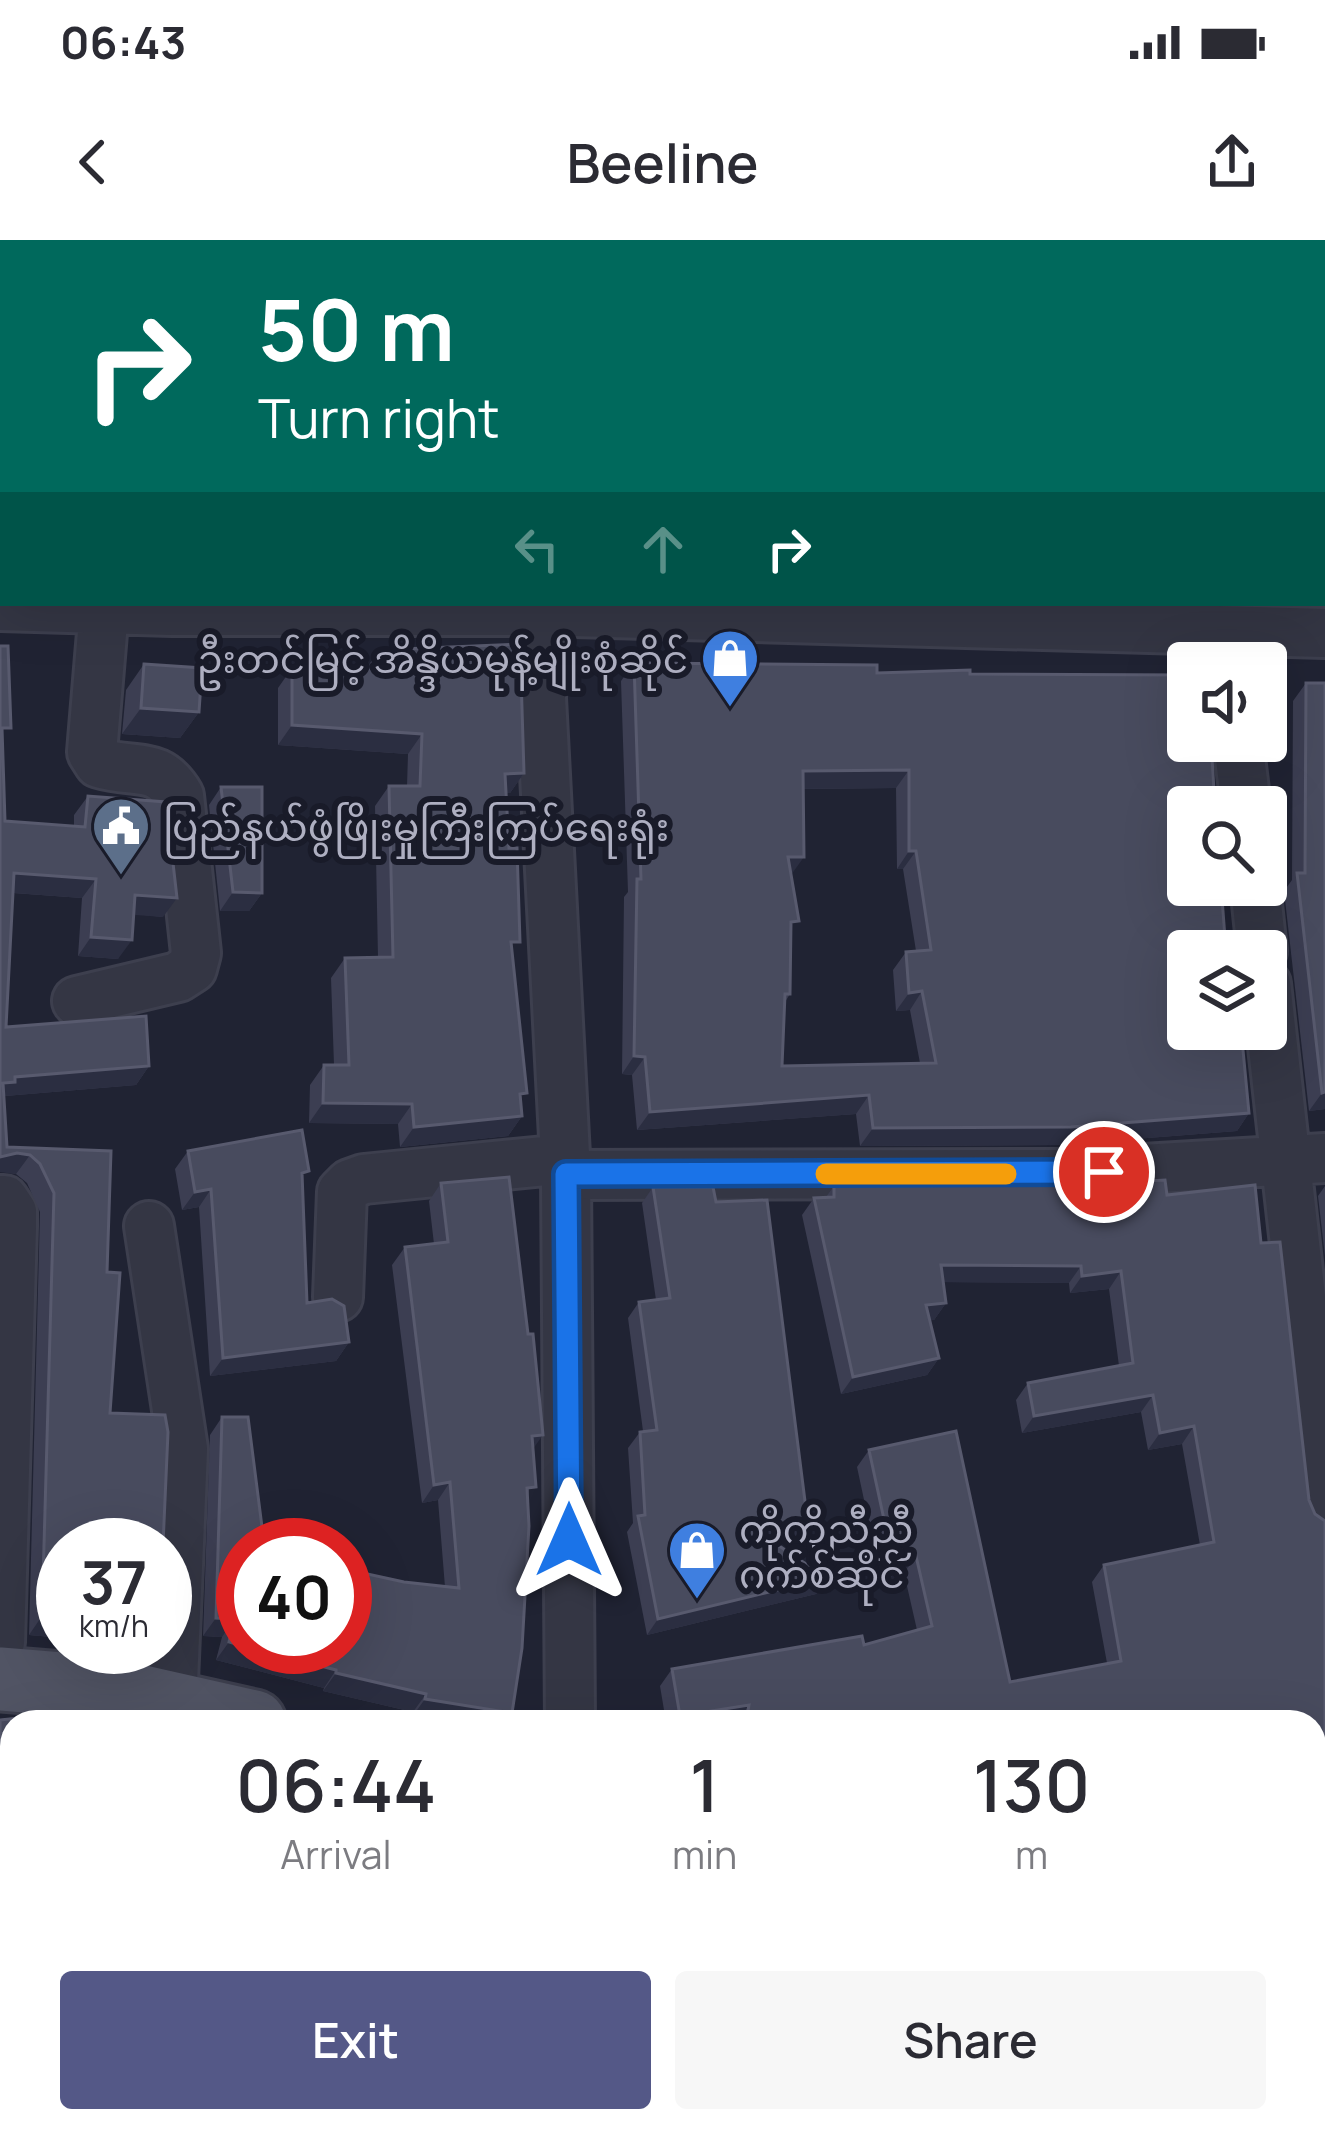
<!DOCTYPE html>
<meta charset="utf-8">
<style>
:root{--surface:#fff;--page:#f7f7f7;--text:#2b2b33;--muted:#7c7c81;--accent:#545887}
body{margin:0;font-family:Manrope,"Noto Sans Myanmar",sans-serif;background:var(--page);color:var(--text);height:100vh;display:flex;flex-direction:column;font-size:45px;white-space:nowrap}
*{box-sizing:border-box;margin:0}
p{font-size:39px;color:var(--muted)}
.icon{flex:none;width:66px;height:66px;fill:none;stroke:currentColor;stroke-width:2;stroke-linecap:round;stroke-linejoin:round}
.map{position:relative;flex:1;overflow:hidden}
.drawer{position:absolute;left:0px;top:1470px;width:1326px;height:423px;display:flex;flex-direction:column;background:var(--surface);border-radius:36px 36px 0 0;box-shadow:0 12px 48px #0002}
.drawer>*{flex:none}
.banner{position:absolute;left:0px;top:0px;width:1326px;height:366px;box-shadow:0 12px 48px #0002;background:#00695c;color:#fff;overflow:hidden}
.controls{position:absolute;left:1167px;top:402px;display:grid;gap:24px}
.controls a{display:grid;place-items:center;width:120px;height:120px;border-radius:12px;background:var(--surface);box-shadow:0 12px 48px #0002;font-size:60px}
.speed{position:absolute;left:36px;top:1278px;display:flex;gap:24px;font-size:60px;font-weight:700;text-align:center}
.speed>*{display:grid;place-content:center;width:156px;height:156px;border-radius:50%;background:var(--surface);box-shadow:0 12px 48px #0002;line-height:1}
.speed small{font-size:30px;font-weight:400}
.speed .limit{border:18px solid #d22;background:#fff;color:#111}
.pin{position:absolute;display:grid;place-items:center;width:102px;height:102px;color:#fff;margin:-51px;border:6px solid #fff;border-radius:50%;box-shadow:0 3px 12px #0007}
.me{position:absolute;width:132px;margin:-66px;rotate:0deg;stroke-linejoin:round;filter:drop-shadow(0 0 9px #0008)}
.turn{display:flex;align-items:center;gap:42px;height:252px;padding:0 60px;font-size:54px}
.turn .icon{width:156px;height:156px;stroke-width:2.5}
.turn b{display:block;font-size:84px;line-height:102px}
.lanes{display:flex;align-items:center;height:114px;padding:0 60px;background:#0003;justify-content:center;gap:60px;direction:ltr}
.lanes .off{opacity:.35}
.eta{display:flex;justify-content:space-evenly;align-items:center;height:204px;text-align:center}
.eta b{font-size:72px;font-weight:600;line-height:84px}
.action{display:flex;gap:24px;margin-top:auto;padding:24px 60px}
.action a{flex:1;height:138px;border-radius:12px;background:var(--accent);color:#fff;font-size:48px;font-weight:600;line-height:138px;text-align:center}
.action a+a{background:var(--page);color:var(--text)}
.status{display:flex;justify-content:space-between;align-items:center;height:84px;padding:0 60px;background:var(--surface);direction:ltr}
.status svg{height:33px;fill:currentColor}
header{display:flex;justify-content:space-between;align-items:center;height:156px;padding:0 60px;background:var(--surface);font-size:54px;font-weight:600}
.map>svg:first-child{display:block}
</style>
<div class="status"><b>06:43</b><svg viewBox="0 0 49 12"><path d="M0 12V9h3v3zM5 12V6h3v6zM10 12V3h3v9zM15 12V0h3v12zM26 1h20v11H26zM47 4h2v5h-2z"/></svg></div>
<header><svg class="icon" aria-label="back" viewBox="0 0 24 24"><path d="M15 5l-7 7 7 7"/></svg>Beeline<svg class="icon" aria-label="share" viewBox="0 0 24 24"><path d="M12 15V3M7 8l5-5 5 5M5 13v7h14v-7"/></svg></header>
<div class="map">
<svg width="1325" height="1891" viewBox="0 0 1325 1891">
<rect width="100%" height="100%" fill="#202333"/>
<g fill="none" stroke-linecap="round" stroke-linejoin="round">
<defs>
<path id="minor" d="M73 0 74 3
M443 0 444 3
M1176 0V3
M536 363 566 935 570 1482
M0 366 172 371H538L1325 393
M1238 501 1246 567
M1255 645 1262 711
M1266 744 1325 1273
M77 761 178 737 192 728 196 713 179 556C158 520 135 534 99 523L92 512 104 369
M566 935 1059 934 1325 918
M0 960H4L12 972V986L0 1402
M149 986 183 1209 172 1464
M338 1057 342 952 350 944 364 939 565 919
M571 1881V1891
M187 1891 196 1881
M1011 1891 1012 1881
M1268 1891 1269 1881"/>
<path id="major" d="M0 1439 98 1447 254 1482
M1314 1662H1325"/>
</defs>
<use href="#minor" stroke="#3d3f4e" stroke-width="54"/>
<use href="#major" stroke="#3d3f4e" stroke-width="69"/>
<use href="#minor" stroke="#343644" stroke-width="48"/>
<use href="#major" stroke="#515464" stroke-width="63"/>
</g>
<path fill="#3c3e52" fill-rule="evenodd" d="M1219 0H1325V43H1323V3H1219Z
M379 410 524 533 510 553H506L512 712 522 876 508 896 400 907 398 884 309 883 310 845 324 825H334L331 738 345 718H378L375 566 389 546H407L408 514 278 505V448L292 428 366 429Z
M634 423 877 433 970 434 1188 711 1249 873 1237 891 1058 905 860 906 856 874 637 890 632 835 622 834 624 657 628 652 621 441ZM896 548 897 629H903L916 711 906 712 893 730 896 771 910 770 920 823 782 826 785 762 790 754 791 635 803 549Z
M144 424 199 472 180 498 122 494 126 450Z
M1306 443H1325V869L1309 871 1284 651 1292 640 1293 461Z
M3 499 5 581 74 586V575L88 556 163 677 134 674 118 719 78 716 82 658 13 653 6 787 149 826 136 845 5 856 4 857 7 907 111 911 63 1305V1398L29 1395 40 972 27 943 16 934 4 932Z
M221 547 262 653 249 671H220L209 565Z
M188 911 302 941 307 1063 349 1102 336 1121 210 1136 199 967 182 970 175 929Z
M441 943 533 1210 528 1258 522 1408 412 1477 413 1472 323 1451 324 1448 216 1420 222 1397 203 1396 210 1195 222 1177 243 1305 404 1342 445 1347 438 1260 422 1263 392 1025 405 1007 434 1004 429 961Z
M834 946 1167 955 1261 1003 1309 1260 1315 1274 1325 1281V1599L1314 1602V1482H666L660 1446 672 1429 864 1405 917 1390 904 1333 881 1339 857 1227 869 1210 1010 1442 1107 1423 1092 1342 1104 1325 1200 1305 1182 1204 1148 1210 1141 1172 1022 1193 1016 1160 1028 1143 1119 1126 1109 1049 1070 1053 1069 1043 943 1042 946 1063 934 1080H930L939 1118 927 1135 841 1154 802 975 814 958 826 957Z
M1325 946V1016L1318 956Z
M653 947 796 1301 776 1304 827 1338 816 1354 647 1395 627 1292 633 1283 628 1208 640 1192 643 1191 628 1078 639 1062 656 1060 642 963Z
M338 1881H535V1891H338Z
M729 1881H1012L1010 1891H727Z"/>
<path fill="#2b2e41" d="M141 468 199 472 180 498 122 494Z
M292 485 422 494 408 514 278 505Z
M909 530 896 548 790 549 803 531Z
M524 533 510 553 491 554 505 534Z
M909 611H916L903 629H897Z
M788 617H804L791 635Z
M14 633 96 639 82 658 1 652Z
M233 652 262 653 249 671H220Z
M135 655 177 658 163 677 122 674Z
M91 697 132 700 118 719 78 716Z
M922 751 910 770 896 771 909 753Z
M634 816 645 817 632 835 622 834Z
M149 826 136 845 5 856 2 861 3 843 15 837Z
M1325 852V869L1309 871 1322 853Z
M869 855 856 874 637 890 650 872Z
M323 863 412 864 398 884 309 883Z
M1249 873 1237 891 1058 905 860 906 873 888Z
M522 876 508 896 400 907 414 887Z
M17 913 30 915 16 934 0 932V917Z
M211 949 199 967 182 970 195 952Z
M941 1025 1081 1026 1069 1043 929 1042Z
M1121 1031 1109 1049 1070 1053 1082 1036Z
M946 1063 934 1080 914 1082 926 1065Z
M349 1102 336 1121 210 1136 223 1118Z
M939 1118 927 1135 841 1154 853 1137Z
M1153 1155 1141 1172 1022 1193 1034 1176Z
M1194 1186 1182 1204 1148 1210 1160 1193Z
M543 1195 530 1213 532 1196Z
M450 1242 438 1260 422 1263 434 1245Z
M808 1285 796 1301 745 1307 757 1291Z
M916 1316 904 1333 881 1339 893 1321Z
M827 1338 816 1354 647 1395 658 1379Z
M42 1376 63 1378V1398L29 1395Z
M216 1378 234 1379 222 1397 203 1396Z
M229 1402 243 1407 336 1430 324 1448 216 1420Z
M336 1433 426 1454 413 1472 323 1451Z
M425 1459 512 1473 506 1482H445L412 1477Z
M749 1465 737 1482H676L680 1476Z
M12 1570V1591L0 1592V1573L1 1571Z
M1325 1585V1599L1314 1602V1587Z
M12 1684V1703L0 1706V1687Z"/>
<path fill="#484b5e" stroke="#585a6e" stroke-width="3" fill-rule="evenodd" d="M19 0H64L66 3H19Z
M110 0H409L410 3H109Z
M535 0H718V3H536Z
M807 0 847 2V3H807Z
M960 0H1150V3H960Z
M1235 0H1325V27H1323V3H1235Z
M1323 191H1325V293H1323Z
M520 404 524 533 505 534 509 608H517L520 702H511L527 853 520 854 522 876 414 887 412 864 323 863 324 825H349L345 718 393 717 389 546H420L422 494 292 485V428L379 429V410Z
M0 406H8L11 488H2L5 581 85 587 88 556 166 562 177 658 135 655 132 700 91 697 96 639 14 633 6 787 146 776 149 826 15 837V842L3 843 7 907 111 911 107 1032 120 1033 110 1173 165 1175 168 1192 163 1305H63V1378L42 1376 54 953 40 924 30 915 17 913 0 917Z
M634 423 877 425V433L970 430V434L1188 435V501H1211L1215 567H1188V645H1221L1226 711H1188V789H1241L1249 873 1071 887 873 888 869 855 650 872 645 817 634 816 637 639H641ZM909 530V611H916L931 710 906 712 909 753 922 751 936 823 782 826 785 754H790L791 682 799 681 788 617H804L803 531Z
M144 424 202 428 199 472 141 468Z
M1306 443H1325V852L1322 853 1297 633H1305Z
M221 547H262V653L233 652Z
M302 890 309 931 302 933 307 1063 332 1059 344 1066 349 1102 223 1118 211 949 195 952 188 911Z
M509 937 528 1094H533L543 1195 532 1196 536 1247 527 1248 529 1286 522 1408 512 1473 425 1459 426 1454 336 1433V1430L247 1407H345V1329L404 1342 459 1348 450 1242 434 1245 405 1007 448 1002 441 943Z
M1165 940 1167 955 1255 945 1261 1003 1280 1002 1309 1260 1315 1274 1325 1281V1585L1314 1587V1482H1146L1145 1477 1118 1482H746L749 1465 680 1476 672 1429 862 1396 864 1405 932 1386 916 1316 893 1321 869 1210 956 1191 1010 1442 1121 1421 1104 1325 1214 1302 1194 1186 1160 1193 1153 1155 1034 1176 1028 1143 1133 1123 1121 1031 1082 1036 1081 1026 941 1025 946 1063 926 1065 939 1118 853 1137 814 958 834 957V946L1071 945Z
M653 947H713L716 962 767 960 808 1285 757 1291 827 1338 658 1379 638 1276 645 1275 640 1192 657 1190 639 1062 670 1058Z
M222 1177H248L262 1287 331 1305H243V1406L229 1402 234 1379 216 1378Z
M47 1475 94 1482H12V1570L1 1571 0 1480Z
M12 1645V1684L0 1687V1648Z
M12 1756V1881H121L124 1891H0V1759Z
M351 1881H535V1891H350Z
M746 1881H1012L1010 1891H744Z"/>
<g fill="none" stroke-linecap="round" stroke-linejoin="round">
<defs>
<path id="route" d="M569 1300 566 934 1104 932"/>
</defs>
<use href="#route" stroke="#114b97" stroke-width="30"/>
<use href="#route" stroke="#1a73e8" stroke-width="21"/>
<path stroke="#f59e0b" stroke-width="21" d="M826 934H1006"/>
</g>
<defs>
<symbol id="shop-pin" viewBox="-11 -11 22 30"><path d="M0 17L-7.5 6A9.5 9.5 0 1 1 7.5 6Z" fill="#3f7fe0" stroke="#191b29"/><path d="M-5-2.5h2.3a2.7 3.5 0 0 1 5.4 0H5L5.5 6h-11ZM-1.5-2.5h3a1.5 2.3 0 0 0-3 0Z" fill="#fff"/></symbol>
<symbol id="civic-pin" viewBox="-11 -11 22 30"><path d="M0 17L-7.5 6A9.5 9.5 0 1 1 7.5 6Z" fill="#5c6f8a" stroke="#191b29"/><path d="M-.6-6.5H3V-4.5H.6V-3L4-1V1h2V6H-6V1h2V-1L-.6-3ZM-1.2 2.5V6h2.4V2.5Z" fill="#fff"/></symbol>
</defs>
<g fill-rule="evenodd">
<use href="#shop-pin" x="697" y="385" width="66" height="90"/>
<use href="#civic-pin" x="88" y="553" width="66" height="90"/>
<use href="#shop-pin" x="664" y="1277" width="66" height="90"/>
</g>
<g text-anchor="middle" dominant-baseline="central" stroke-width="12" stroke-linejoin="round" paint-order="stroke">
<g font-size="39" fill="#aeafc1" stroke="#191b29" text-anchor="start">
<text x="688" y="418" text-anchor="end">ဦးတင်မြင့် အိန္ဒိယမုန့်မျိုးစုံဆိုင်</text>
<text x="163" y="586">ပြည်နယ်ဖွံဖြိုးမှုကြီးကြပ်ရေးရုံး</text>
<text x="739" y="1288">ကိုကိုညီညီ<tspan x="739" dy="45">ဂက်စ်ဆိုင်</tspan></text>
</g>
</g>
</svg>
<div class="controls">
<a><svg class="icon" aria-label="sound" viewBox="0 0 24 24"><path d="M4 9h4l5-4v14l-5-4H4zM17 9q2 3 0 6"/></svg></a>
<a><svg class="icon" aria-label="search" viewBox="0 0 24 24"><circle cx="10" cy="10" r="6"/><path d="M15 15l6 6"/></svg></a>
<a><svg class="icon" aria-label="layers" viewBox="0 0 24 24"><path d="M12 4l9 5-9 5-9-5zM3 14l9 5 9-5"/></svg></a>
</div>
<div class="speed"><div>37<small>km/h</small></div><div class="limit">40</div></div>
<div class="pin" style="left:1104px;top:932px;background:#d93025"><svg class="icon" aria-label="arrive" viewBox="0 0 24 24"><path d="M6 21V4h12l-3 4 3 4H6"/></svg></div>
<svg class="me" style="left:569px;top:1300px" viewBox="-20 -20 40 40"><path d="M0-17L14 15 0 8-14 15z" fill="#1a73e8" stroke="#fff" stroke-width="4"/></svg>
<div class="banner">
<div class="turn"><svg class="icon" aria-label="right" viewBox="0 0 24 24"><path d="M7 20v-9h11M14 6l5 5-5 5"/></svg><div><b>50 m</b>Turn right</div></div>
<div class="lanes"><svg class="icon off" aria-label="left" viewBox="0 0 24 24"><path d="M17 20v-9H6M10 6l-5 5 5 5"/></svg><svg class="icon off" aria-label="ahead" viewBox="0 0 24 24"><path d="M12 20V5M6 11l6-6 6 6"/></svg><svg class="icon" aria-label="right" viewBox="0 0 24 24"><path d="M7 20v-9h11M14 6l5 5-5 5"/></svg></div>
</div>
<section class="drawer">
<div class="eta">
<div><b>06:44</b><p>Arrival</p></div>
<div><b>1</b><p>min</p></div>
<div><b>130</b><p>m</p></div>
</div>
<div class="action"><a>Exit</a><a>Share</a></div>
</section>
</div>
